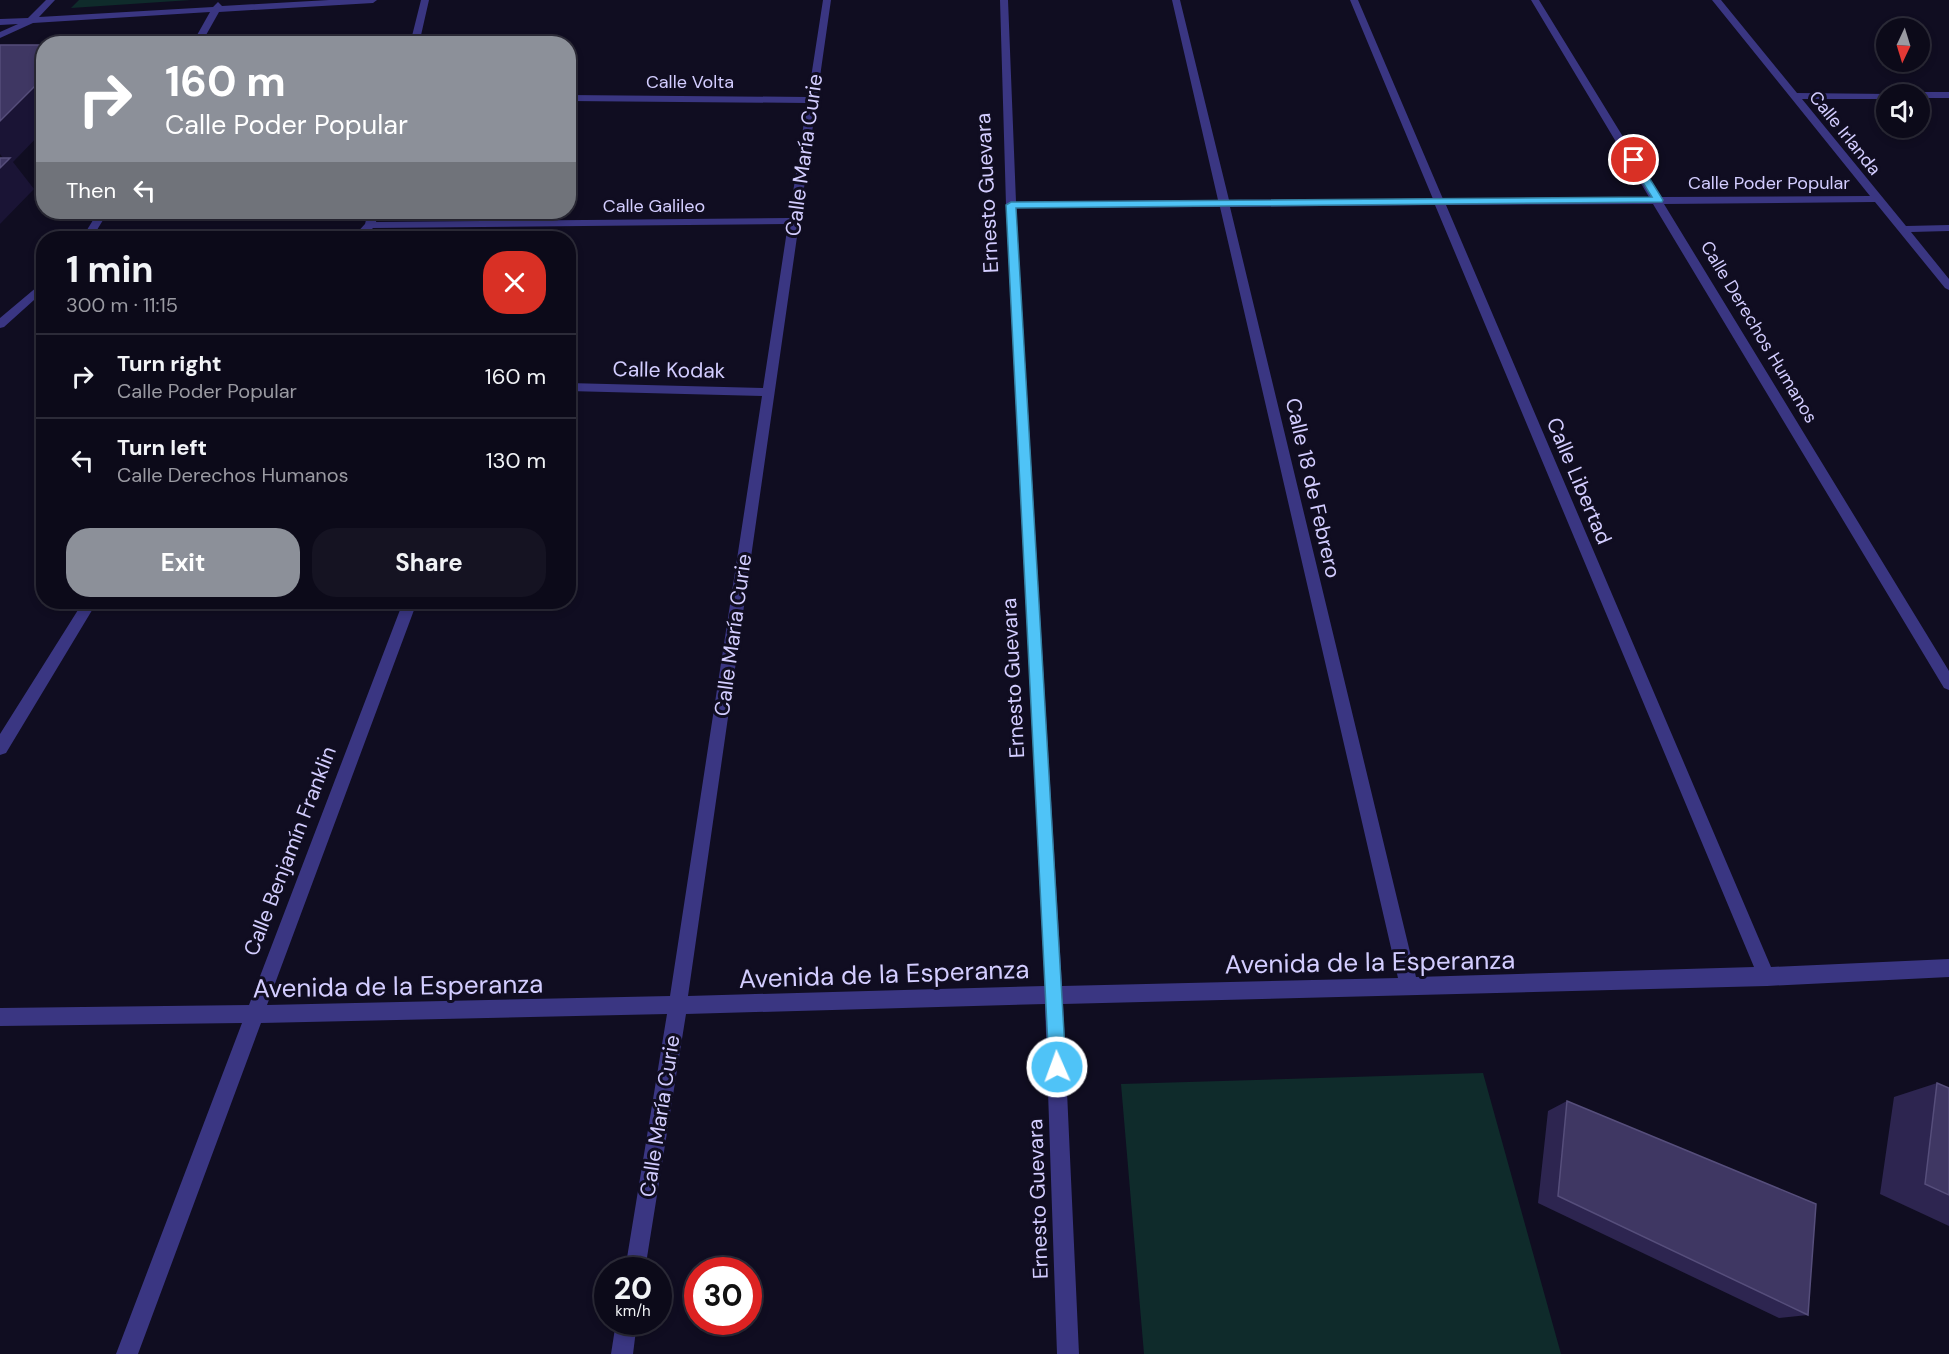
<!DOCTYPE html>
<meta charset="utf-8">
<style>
:root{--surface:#0c0a19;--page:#151322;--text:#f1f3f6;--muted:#9a9aa2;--line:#2c2b38;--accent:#8c9099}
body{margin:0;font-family:"DM Sans",sans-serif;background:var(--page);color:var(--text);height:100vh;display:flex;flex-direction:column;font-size:22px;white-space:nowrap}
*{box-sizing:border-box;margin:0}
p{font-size:20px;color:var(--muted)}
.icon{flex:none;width:33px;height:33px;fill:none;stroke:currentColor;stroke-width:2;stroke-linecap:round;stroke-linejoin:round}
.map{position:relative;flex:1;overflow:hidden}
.panel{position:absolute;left:36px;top:231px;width:540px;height:378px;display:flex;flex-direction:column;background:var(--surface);border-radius:24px;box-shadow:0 3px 9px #0003,0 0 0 2px var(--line)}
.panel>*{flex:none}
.top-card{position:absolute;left:36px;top:36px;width:540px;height:183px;border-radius:24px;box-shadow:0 3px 9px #0003,0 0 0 2px var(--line);background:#8c9099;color:#fff;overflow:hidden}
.needle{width:39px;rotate:184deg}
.tools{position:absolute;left:1876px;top:18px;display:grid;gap:12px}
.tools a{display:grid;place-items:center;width:54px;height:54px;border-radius:50%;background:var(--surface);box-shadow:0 3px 9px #0003,0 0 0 2px var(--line);font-size:30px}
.speed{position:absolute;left:594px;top:1257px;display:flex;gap:12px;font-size:30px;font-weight:700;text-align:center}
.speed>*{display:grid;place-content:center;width:78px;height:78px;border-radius:50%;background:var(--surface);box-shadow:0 3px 9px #0003,0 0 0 2px var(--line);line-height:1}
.speed small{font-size:15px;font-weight:400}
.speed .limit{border:9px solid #d22;background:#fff;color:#111}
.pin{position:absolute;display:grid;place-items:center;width:51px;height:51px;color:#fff;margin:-26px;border:3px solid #fff;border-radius:50%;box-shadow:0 2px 6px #0007}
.me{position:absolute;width:66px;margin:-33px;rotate:358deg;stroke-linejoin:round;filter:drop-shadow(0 0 4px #0008)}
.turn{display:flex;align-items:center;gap:21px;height:126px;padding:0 30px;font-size:27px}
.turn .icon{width:78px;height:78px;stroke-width:2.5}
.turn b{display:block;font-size:42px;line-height:51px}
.then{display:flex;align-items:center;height:57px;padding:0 30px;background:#0003;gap:12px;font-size:22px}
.round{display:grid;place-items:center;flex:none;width:63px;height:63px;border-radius:24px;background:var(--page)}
.summary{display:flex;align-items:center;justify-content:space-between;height:102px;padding:0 30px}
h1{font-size:36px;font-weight:700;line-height:45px}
.primary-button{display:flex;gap:12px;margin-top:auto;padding:12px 30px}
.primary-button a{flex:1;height:69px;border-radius:24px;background:var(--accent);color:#fff;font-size:24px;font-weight:700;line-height:69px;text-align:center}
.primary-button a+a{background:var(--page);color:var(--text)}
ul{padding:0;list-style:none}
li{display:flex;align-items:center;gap:18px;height:84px;padding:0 30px;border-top:2px solid var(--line)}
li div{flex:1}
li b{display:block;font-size:22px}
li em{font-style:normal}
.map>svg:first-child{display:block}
</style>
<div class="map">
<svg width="1949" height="1354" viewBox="0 0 1949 1354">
<rect width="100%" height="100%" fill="#100d21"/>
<path fill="#0f2b2b" d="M79 0H191L71 8Z
M1483 1073 1561 1354H1144L1121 1084Z"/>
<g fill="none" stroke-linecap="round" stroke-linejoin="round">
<path fill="#3a3682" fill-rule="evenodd" d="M46 0H55L39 17 213 7 218 2 222 6 329 0H377L373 3 219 12 201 44H192L210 12 33 23 0 38V32L18 24 0 25V19L28 18Z
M421 0H429L419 44H410Z
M823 0H831L688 996 1045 986 1006 205 1000 0H1008L1016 202 1218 200 1172 0H1180L1229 200 1433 199 1350 0H1358L1443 199 1649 197 1531 0H1539L1660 197 1870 196 1712 0H1721L1797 93 1890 94H1887V99H1802L1906 226 1949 225V231L1911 232 1949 279V290L1945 288 1875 202 1664 204 1949 671V690L1944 688 1653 204 1446 205 1771 967 1949 959V977L1767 986 1063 1004 1079 1354H1057L1045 1004 686 1014 645 1270H625L667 1014 261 1023 138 1354H116L242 1023 0 1026V1008L249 1005 403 602H417L267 1005 670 996 762 396 568 391V383L763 388 788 224 373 228 363 238H352L365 224 368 212H378L376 222 789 218 807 103 568 101V95L808 97ZM1435 205 1754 967 1416 977 1230 207ZM1220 207 1398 978 1062 986 1016 208Z
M1920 92H1949V98H1920V94H1916Z
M98 212H108L92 238H82Z
M44 281V291L4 327 0 328V318Z
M83 602H97L6 753 0 755V734Z
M616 1322H637L633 1354H611Z"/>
</g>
<path fill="#2d2550" d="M1937 1083 1949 1088V1226L1880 1194 1894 1097Z
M1567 1101 1808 1315 1779 1318 1538 1203 1548 1111Z"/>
<path fill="#1a1435" d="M44 77V130L13 162 34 189 0 224V168L6 162 0 154V121Z"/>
<path fill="#3f3763" stroke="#564e7b" stroke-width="1.5" d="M0 45H44V77L0 121Z
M0 158H10L0 168Z
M1937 1083 1949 1088V1195L1925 1184Z
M1567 1101 1816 1204 1808 1315 1558 1196Z"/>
<path fill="#4fc3f7" stroke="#337fa1" stroke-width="1.5" d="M1631 158H1637L1663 200 1662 202 1016 208 1066 1067 1063 1073 1057 1075 1051 1073 1049 1067 1006 205 1011 202 1652 197 1629 160Z"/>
<g text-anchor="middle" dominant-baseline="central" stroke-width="6" stroke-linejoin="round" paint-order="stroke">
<g font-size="18" fill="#d3cdff" stroke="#100d21">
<text x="690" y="82">Calle Volta</text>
<text transform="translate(1845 133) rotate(51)">Calle Irlanda</text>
<text x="1769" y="183">Calle Poder Popular</text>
<text x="654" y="206">Calle Galileo</text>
<text transform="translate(1759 332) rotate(59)">Calle Derechos Humanos</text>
</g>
<g font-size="21" fill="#d3cdff" stroke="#100d21">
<text transform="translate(804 155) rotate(-82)">Calle María Curie</text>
<text transform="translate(987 193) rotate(-93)">Ernesto Guevara</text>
<text transform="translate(669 370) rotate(1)">Calle Kodak</text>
<text transform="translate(1579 481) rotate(67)">Calle Libertad</text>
<text transform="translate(1313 488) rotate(77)">Calle 18 de Febrero</text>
<text transform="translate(733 635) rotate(-82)">Calle María Curie</text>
<text transform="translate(1013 678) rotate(-93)">Ernesto Guevara</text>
<text transform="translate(290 851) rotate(-69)">Calle Benjamín Franklin</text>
<text transform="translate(660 1116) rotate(-81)">Calle María Curie</text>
<text transform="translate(1038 1199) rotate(-92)">Ernesto Guevara</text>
</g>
<g font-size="26" fill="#d3cdff" stroke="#100d21">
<text transform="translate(1370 962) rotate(-1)">Avenida de la Esperanza</text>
<text transform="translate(884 974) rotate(-2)">Avenida de la Esperanza</text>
<text transform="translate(398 986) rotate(-1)">Avenida de la Esperanza</text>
</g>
</g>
</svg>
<div class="tools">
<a><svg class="needle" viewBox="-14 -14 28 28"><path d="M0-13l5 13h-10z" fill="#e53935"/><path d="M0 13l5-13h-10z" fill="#9a9aa2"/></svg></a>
<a><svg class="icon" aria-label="sound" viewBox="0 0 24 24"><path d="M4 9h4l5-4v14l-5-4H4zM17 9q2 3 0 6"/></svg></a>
</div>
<div class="speed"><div>20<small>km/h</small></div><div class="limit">30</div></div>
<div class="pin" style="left:1634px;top:160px;background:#d93025"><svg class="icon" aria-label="arrive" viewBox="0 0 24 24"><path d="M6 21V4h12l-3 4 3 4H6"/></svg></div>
<svg class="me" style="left:1057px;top:1067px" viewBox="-20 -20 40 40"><circle r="17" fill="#4fc3f7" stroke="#fff" stroke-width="3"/><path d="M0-11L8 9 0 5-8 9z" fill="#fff"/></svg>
<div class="top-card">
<div class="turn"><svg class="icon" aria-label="right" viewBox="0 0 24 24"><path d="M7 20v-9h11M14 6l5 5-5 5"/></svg><div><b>160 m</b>Calle Poder Popular</div></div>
<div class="then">Then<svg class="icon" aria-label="left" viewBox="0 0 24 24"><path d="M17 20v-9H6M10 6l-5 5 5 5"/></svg></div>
</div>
<section class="panel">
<div class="summary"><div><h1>1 min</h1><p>300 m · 11:15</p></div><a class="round" style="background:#d93025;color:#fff"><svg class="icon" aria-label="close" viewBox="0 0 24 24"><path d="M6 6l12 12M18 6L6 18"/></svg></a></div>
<ul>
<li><svg class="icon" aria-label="right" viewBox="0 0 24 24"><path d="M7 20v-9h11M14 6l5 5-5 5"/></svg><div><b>Turn right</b><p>Calle Poder Popular</p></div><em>160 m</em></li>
<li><svg class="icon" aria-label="left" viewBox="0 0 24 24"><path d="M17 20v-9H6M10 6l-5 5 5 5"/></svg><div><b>Turn left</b><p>Calle Derechos Humanos</p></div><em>130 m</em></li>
</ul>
<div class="primary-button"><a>Exit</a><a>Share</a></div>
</section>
</div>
